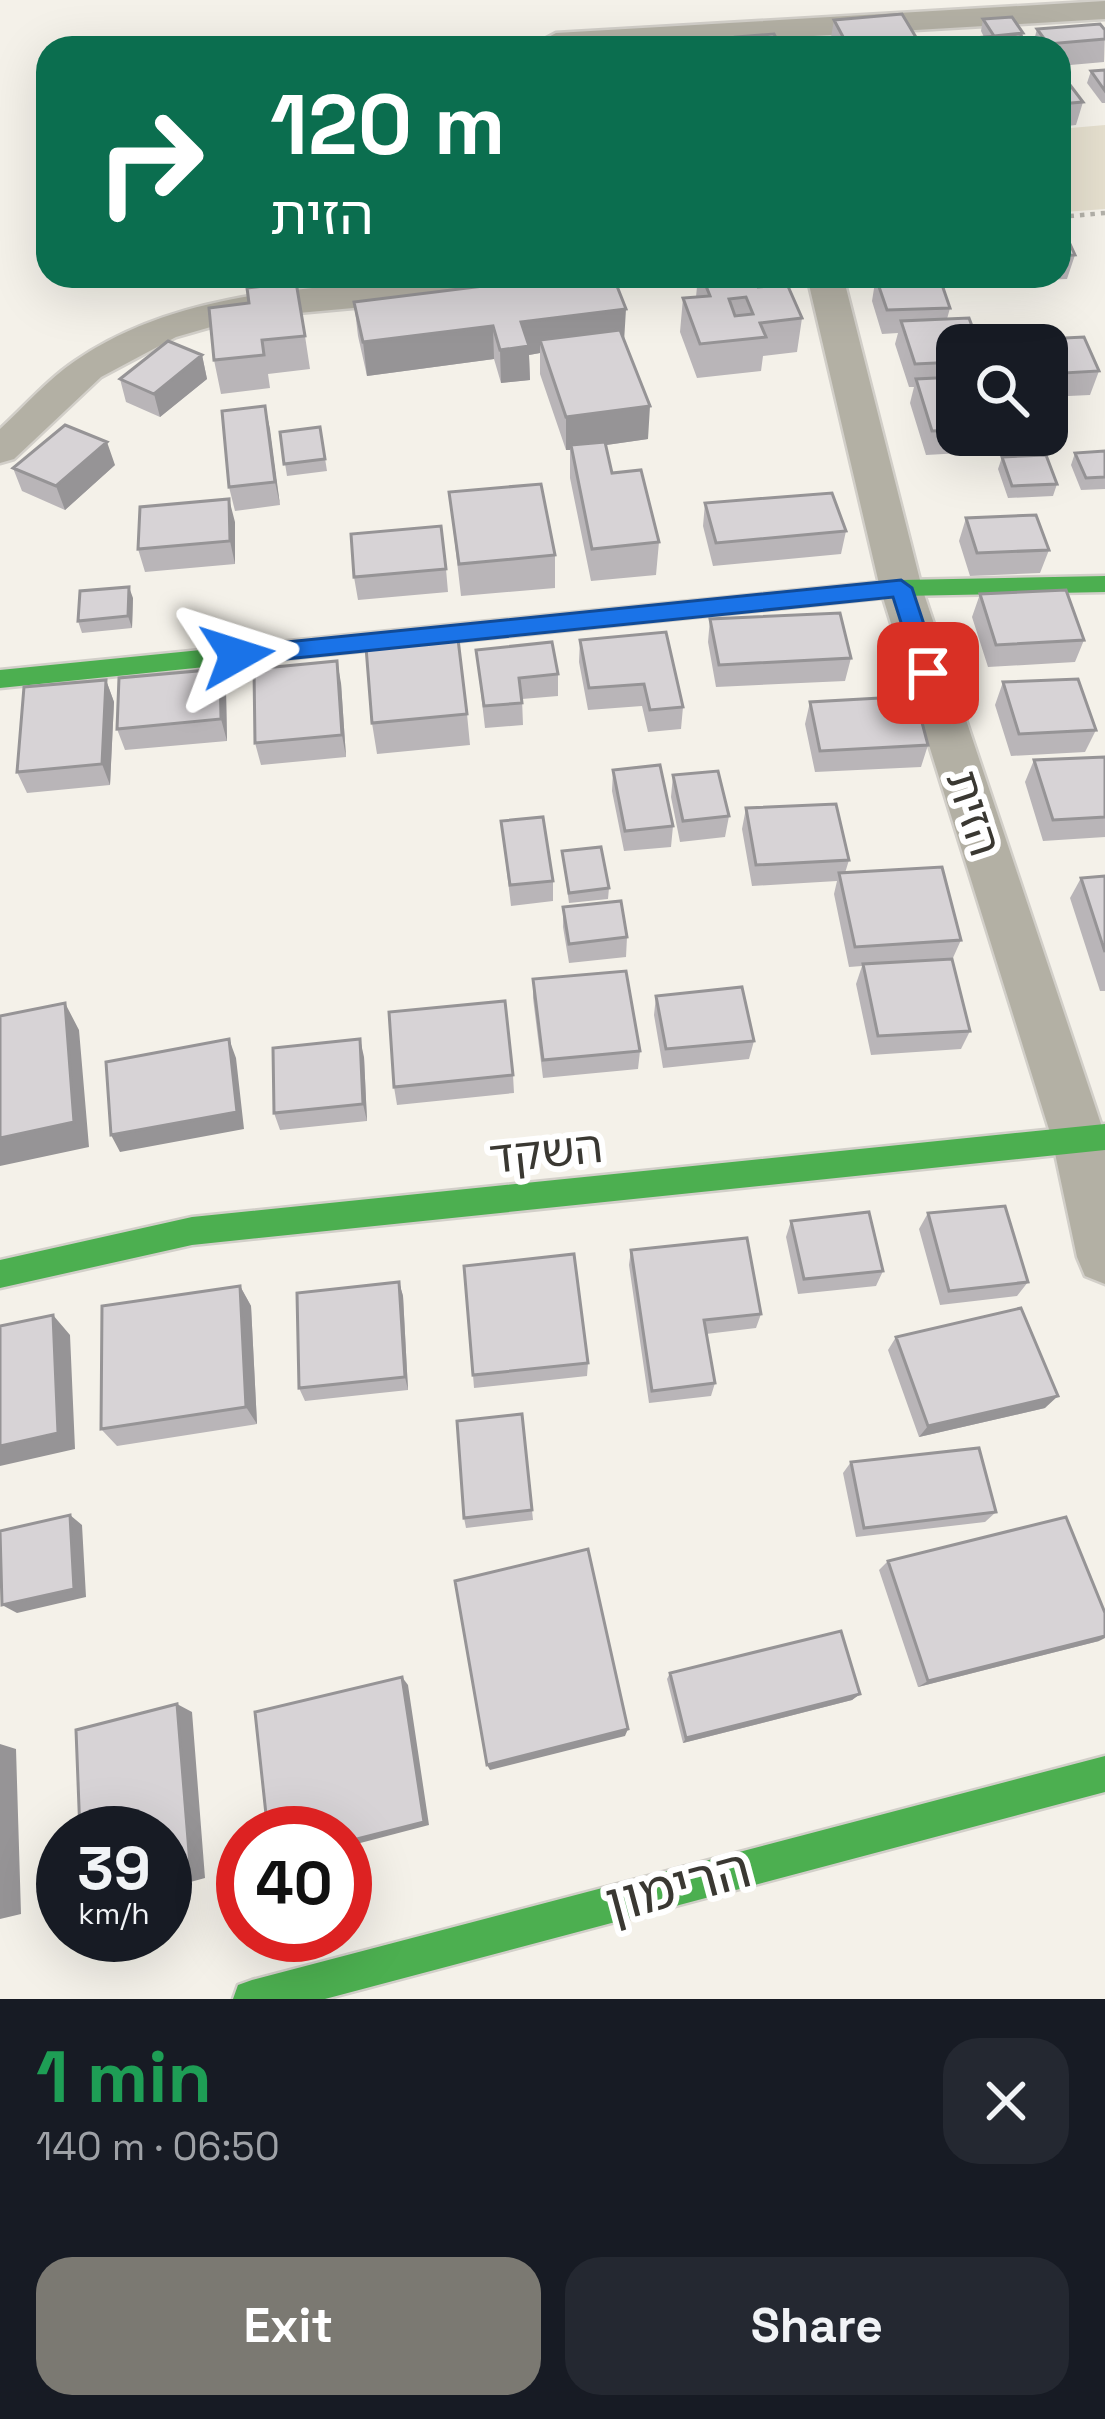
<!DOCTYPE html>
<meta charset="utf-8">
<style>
:root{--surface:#171b24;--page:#242831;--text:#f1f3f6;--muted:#9ea1a6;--accent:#7b7972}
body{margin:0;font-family:"Space Grotesk","Noto Sans Hebrew",sans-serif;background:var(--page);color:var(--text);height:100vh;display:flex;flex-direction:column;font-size:45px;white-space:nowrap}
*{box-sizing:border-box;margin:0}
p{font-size:39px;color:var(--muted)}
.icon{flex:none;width:66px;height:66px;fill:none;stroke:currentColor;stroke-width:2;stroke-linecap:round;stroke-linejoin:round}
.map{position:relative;height:1999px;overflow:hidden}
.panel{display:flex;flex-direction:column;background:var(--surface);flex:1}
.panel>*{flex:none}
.guide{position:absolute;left:36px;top:36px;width:1035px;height:252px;border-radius:36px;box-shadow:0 12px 48px #0002;background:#0b6e4f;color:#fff;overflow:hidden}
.tools{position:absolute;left:936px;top:324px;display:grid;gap:24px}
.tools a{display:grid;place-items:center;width:132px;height:132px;border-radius:24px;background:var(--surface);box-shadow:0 12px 48px #0002;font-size:60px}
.speed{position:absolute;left:36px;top:1806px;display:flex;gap:24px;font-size:60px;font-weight:700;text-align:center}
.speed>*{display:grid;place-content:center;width:156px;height:156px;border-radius:50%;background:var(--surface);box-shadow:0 12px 48px #0002;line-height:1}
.speed small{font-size:30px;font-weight:400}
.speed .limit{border:18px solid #d22;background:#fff;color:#111}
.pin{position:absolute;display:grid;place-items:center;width:102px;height:102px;color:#fff;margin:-51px;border-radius:24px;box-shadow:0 6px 18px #0006}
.me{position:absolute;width:132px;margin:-66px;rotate:84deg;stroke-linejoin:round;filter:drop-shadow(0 0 9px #0008)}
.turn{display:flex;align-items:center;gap:42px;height:252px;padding:0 36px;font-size:54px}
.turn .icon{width:156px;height:156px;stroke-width:2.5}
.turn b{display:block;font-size:84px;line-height:102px}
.round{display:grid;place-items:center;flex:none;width:126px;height:126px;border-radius:36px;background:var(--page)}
.overview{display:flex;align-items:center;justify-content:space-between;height:204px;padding:0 36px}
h1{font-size:72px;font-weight:600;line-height:90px;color:#1e9e55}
.cta{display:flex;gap:24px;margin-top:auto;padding:24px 36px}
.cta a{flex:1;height:138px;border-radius:36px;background:var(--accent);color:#fff;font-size:48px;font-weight:600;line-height:138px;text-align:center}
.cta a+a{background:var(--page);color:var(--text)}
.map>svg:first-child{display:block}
</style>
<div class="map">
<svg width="1105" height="1999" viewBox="0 0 1105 1999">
<rect width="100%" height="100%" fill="#f4f1e9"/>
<path fill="#e5dfce" d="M1105 125V209L1065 212 1059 207V129Z"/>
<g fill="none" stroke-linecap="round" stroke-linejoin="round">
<defs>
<path id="street" d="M1105 1V19L607 48H528L556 33Z
M467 276H604L598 283 586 287 242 318 176 337 101 377 14 459 0 463V429C24 407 48 379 75 361 188 283 336 288 467 276Z
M807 276H843L922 588 1105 1136V1284L1085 1276 1077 1257 1052 1139 880 588Z"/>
<path id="fast" d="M1105 576V592L901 596 0 688V670L901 580Z
M1105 1124V1150L192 1245 0 1288V1260L192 1217Z
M1105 1756V1792L325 1999H233L238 1985 252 1980Z"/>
</defs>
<use href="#street" stroke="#d2cfc9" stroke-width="5"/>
<use href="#fast" stroke="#d2cfc9" stroke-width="5"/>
<path stroke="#b3b1a9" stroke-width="4.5" stroke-dasharray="4.5 6" stroke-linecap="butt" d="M1059 217 1105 213"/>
<use href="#street" fill="#b3b0a4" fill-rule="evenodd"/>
<use href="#fast" fill="#4caf50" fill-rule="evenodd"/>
</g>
<path fill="#b9b5b8" d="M983 19 1023 33 1022 36 1030 48H971L973 38 984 37 981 31Z
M834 20 920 44V48H833L830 43Z
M1037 29 1105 30 1104 62 1059 66V48H1032Z
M1105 70V103H1102L1087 83 1091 71Z
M1059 86 1083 102 1076 125 1059 127Z
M1075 255 1067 279 1013 281 1011 276H1059V256Z
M698 276H753L758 287 802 318 797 352 763 356 761 371 697 378 680 332 683 298 696 297Z
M876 276H945L942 285 950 308 947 319 957 345V435H1002L997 451 926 455 910 403 914 387H909L895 344 898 333 882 334 872 301Z
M354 302 624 340 648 439 606 445 612 473 659 542 656 575 591 581 570 478V450H566L540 374V353L529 355 530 380 501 383 494 359 367 376 358 336Z
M249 303 305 336 310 369 268 374 270 388 221 394 214 360Z
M1084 337 1099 371 1090 395 1047 397V345H1024L1026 340Z
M202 355 207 379 160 417 126 402 120 379Z
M265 406 280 505 235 511 229 487Z
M320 427 327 471 287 476 280 432Z
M1105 451V489L1081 490 1071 465 1075 453Z
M1002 457 1057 484 1053 496 1008 498 998 469Z
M115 465 65 510 22 491 13 468Z
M449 492 555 555V588L461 596Z
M705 503 846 531 841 554 713 566 703 526Z
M966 518 1049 550 1040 573 970 576 959 541Z
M235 522V564L145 572 138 549Z
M446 569 448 592 358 600 354 577Z
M980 594 1084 640 1075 662 988 667 972 617Z
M133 598 132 628 82 633 78 621Z
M710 619 851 658 845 681 716 687 708 642Z
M580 640 683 707 681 729 648 732 642 706 588 710 579 662Z
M476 650 558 674V696L522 699 523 725 485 728Z
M106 680 114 702 110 785 27 793 17 772Z
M1003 682 1096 730 1085 752 1011 756 995 705Z
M341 683 346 757 261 765 255 743Z
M226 691 227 741 125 750 117 729Z
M810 702 928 745 921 767 815 772 805 724Z
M467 714 470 745 377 754 372 723Z
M1105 757V837L1043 841 1025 782 1034 760Z
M613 770 673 826 671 847 624 851 612 791Z
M673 775 729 816 725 837 680 842 671 797Z
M746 808 849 860 845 873 961 940 952 960 970 1031 961 1049 871 1055 856 984 862 966 849 967 834 894 837 881 752 886 742 829Z
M501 821 553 881V901L511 906Z
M562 851 609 888 608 899 569 903Z
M1105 876V991H1100L1070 898 1081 878Z
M563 907 627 937 626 957 569 963 563 927Z
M533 979 640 1051 638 1069 543 1078 533 998Z
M656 996 754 1041 749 1059 663 1068 654 1015Z
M364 1057 367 1121 280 1130 274 1113Z
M513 1075 514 1093 397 1105 394 1087Z
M928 1213 1028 1282 1017 1296 940 1305 919 1229Z
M791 1221 883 1271 876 1286 798 1294 786 1237Z
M631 1250 761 1314 756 1328 706 1334 715 1383 711 1396 649 1403 629 1265Z
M399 1282 403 1296 408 1390 305 1401 299 1388Z
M240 1286 251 1306 257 1424 117 1446 101 1429Z
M896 1337 1045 1408 919 1437 888 1350Z
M588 1363 587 1376 474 1388 473 1375Z
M522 1414 533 1520 466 1528 464 1518Z
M851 1462 996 1512 985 1522 856 1537 843 1473Z
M888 1561 1099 1641 918 1687 879 1570Z
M670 1673 860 1694 852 1700 683 1743 667 1679Z"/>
<path fill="#969496" d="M626 309 624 342 540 340V353L529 355 530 380 501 383 500 350 521 322Z
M493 326 494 359 367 376 363 342Z
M202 355 207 379 160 417 154 394Z
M265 406 270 429 280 505 275 482Z
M650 406 648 439 572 450 571 445 570 450H566V417Z
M107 442 115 465 65 510 56 486Z
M229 499 235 522V564L230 541Z
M129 587 133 598 132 628 128 616Z
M337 661 341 683 346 757 342 735Z
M220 669 226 691 227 741 221 719Z
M106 680 114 702 110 785 102 764Z
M65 1003 79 1030 89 1147 0 1166V1138Z
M229 1039 236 1058 244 1129 120 1152 111 1135Z
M360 1039 364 1057 367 1121 363 1104Z
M399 1282 403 1296 408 1390 405 1377Z
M240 1286 251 1306 257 1424 246 1407Z
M53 1315 70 1335 75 1449 0 1466V1446Z
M1058 1396 1045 1408 919 1437 928 1426Z
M70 1515 82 1525 86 1597 17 1613 2 1605Z
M1105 1636V1638L1099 1641 918 1687 928 1681Z
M402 1677 408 1685 429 1825 345 1847V1842Z
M860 1694 852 1700 683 1743 686 1738Z
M177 1704 192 1712 205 1878 165 1889Z
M628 1729 625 1736 490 1770 487 1765Z
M0 1744 16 1749 21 1914 0 1919Z"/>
<path fill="#d7d3d6" stroke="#969496" stroke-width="3" fill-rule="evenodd" d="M902 14 920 44 849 48 834 20Z
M1012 17 1023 33 994 36 983 19Z
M1100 24 1105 30V39L1048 44 1037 29Z
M774 34 781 48H742L736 37Z
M1020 34 1030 48H980L973 38Z
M643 38 647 48H597L595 42Z
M1105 70V91L1091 71Z
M1070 85 1083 102 1059 104V86Z
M1059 220 1075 255 1059 256Z
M565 276H613L626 309 521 322 529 346 500 350 493 326 363 342 354 302Z
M702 276H753L758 287 787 284 802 318 760 323 766 337 700 344 683 298 710 296ZM746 297 753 314 735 316 729 299Z
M939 276 950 308 887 310 876 278Z
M296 282 305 336 262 340 264 355 214 360 209 308 249 303 247 288Z
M969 318 979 345H957V362L915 364 901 321Z
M620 330 650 406 566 417 540 340Z
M1084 337 1099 371 1047 374V345H1028L1026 340Z
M168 341 202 355 154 394 120 379Z
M957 377V430L932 431 916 379Z
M265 406 275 482 229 487 222 411Z
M65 425 107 442 56 486 13 468Z
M320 427 325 459 284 464 280 432Z
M605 442 612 473 641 470 659 542 592 549 571 445Z
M1105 451V477L1086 478 1075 453Z
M1046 455 1057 484 1012 486 1002 457Z
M541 484 555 555 459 564 449 492Z
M832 493 846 531 716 543 705 503Z
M229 499 230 541 138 549 140 507Z
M1036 515 1049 550 977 553 966 518Z
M441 526 446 569 354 577 351 534Z
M129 587 128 616 78 621 80 591Z
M1066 590 1084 640 996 645 980 594Z
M840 613 851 658 719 665 710 619Z
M666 632 683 707 650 710 644 684 589 688 580 640Z
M458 639 467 714 372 723 366 647Z
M552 642 558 674 519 678 522 703 484 706 476 650Z
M337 661 342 735 255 743 254 669Z
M220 669 221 719 117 729 119 678Z
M1078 679 1096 730 1019 734 1003 682Z
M106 680 102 764 17 772 24 687Z
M915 696 928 745 820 751 810 702Z
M1105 757V817L1053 820 1034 760Z
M660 765 673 826 625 831 613 770Z
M718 771 729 816 683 821 673 775Z
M836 804 849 860 756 865 746 808Z
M543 817 553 881 510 885 501 821Z
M601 847 609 888 569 893 562 851Z
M942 867 961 940 855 947 839 873Z
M1105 876V952L1081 878Z
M621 901 627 937 569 944 563 907Z
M952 959 970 1031 878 1036 863 964Z
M626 971 640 1051 543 1060 533 979Z
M742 987 754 1041 666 1049 656 996Z
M505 1001 513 1075 394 1087 389 1012Z
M65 1003 74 1122 0 1138V1016Z
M229 1039 237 1112 111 1135 106 1062Z
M360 1039 363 1104 274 1113 273 1048Z
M1005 1206 1028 1282 949 1291 928 1213Z
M869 1212 883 1271 804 1279 791 1221Z
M747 1238 761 1314 704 1320 715 1383 652 1391 631 1250Z
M574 1254 588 1363 473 1375 464 1266Z
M399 1282 405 1377 299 1388 297 1293Z
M240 1286 246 1407 101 1429 102 1306Z
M1021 1308 1058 1396 928 1426 896 1337Z
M53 1315 58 1433 0 1446V1326Z
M522 1414 532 1510 464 1518 457 1421Z
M979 1448 996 1512 864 1528 851 1462Z
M70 1515 74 1589 2 1605 0 1531Z
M1066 1517 1105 1613V1636L928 1681 888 1561Z
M588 1549 628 1729 487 1765 455 1581Z
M841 1631 860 1694 686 1738 670 1673Z
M402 1677 424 1822 345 1842V1833H268L255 1712Z
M177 1704 191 1877 165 1884V1833H80L76 1730Z"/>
<path fill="#1a73e8" stroke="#114b97" stroke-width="3" d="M901 580 912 588 940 673 937 679H920L917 673 893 597 237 664 226 655 237 647Z"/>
<g text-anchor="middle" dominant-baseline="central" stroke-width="12" stroke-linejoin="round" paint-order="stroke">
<g font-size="45" fill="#3a3832" stroke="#fff">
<text transform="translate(974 813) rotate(72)">הזית</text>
<text transform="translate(546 1152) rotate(-6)">השקד</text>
</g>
<g font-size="54" fill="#3a3832" stroke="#fff">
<text transform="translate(678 1886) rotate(-15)">הרימון</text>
</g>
</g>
</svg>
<div class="tools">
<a><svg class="icon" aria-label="search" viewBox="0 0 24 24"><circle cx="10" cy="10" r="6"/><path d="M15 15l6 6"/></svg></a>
</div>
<div class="speed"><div>39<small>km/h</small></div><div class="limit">40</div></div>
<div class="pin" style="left:928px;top:673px;background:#d93025"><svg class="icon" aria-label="arrive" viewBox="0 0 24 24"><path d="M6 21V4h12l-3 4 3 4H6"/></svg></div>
<svg class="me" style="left:237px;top:655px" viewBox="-20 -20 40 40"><path d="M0-17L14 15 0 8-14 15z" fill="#1a73e8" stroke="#fff" stroke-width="4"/></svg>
<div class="guide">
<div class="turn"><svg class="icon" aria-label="right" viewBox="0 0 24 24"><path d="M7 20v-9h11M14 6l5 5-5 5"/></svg><div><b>120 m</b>הזית</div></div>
</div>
</div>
<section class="panel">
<div class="overview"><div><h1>1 min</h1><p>140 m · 06:50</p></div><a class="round"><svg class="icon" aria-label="close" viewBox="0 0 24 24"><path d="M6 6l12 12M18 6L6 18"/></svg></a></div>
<div class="cta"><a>Exit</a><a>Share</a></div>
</section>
